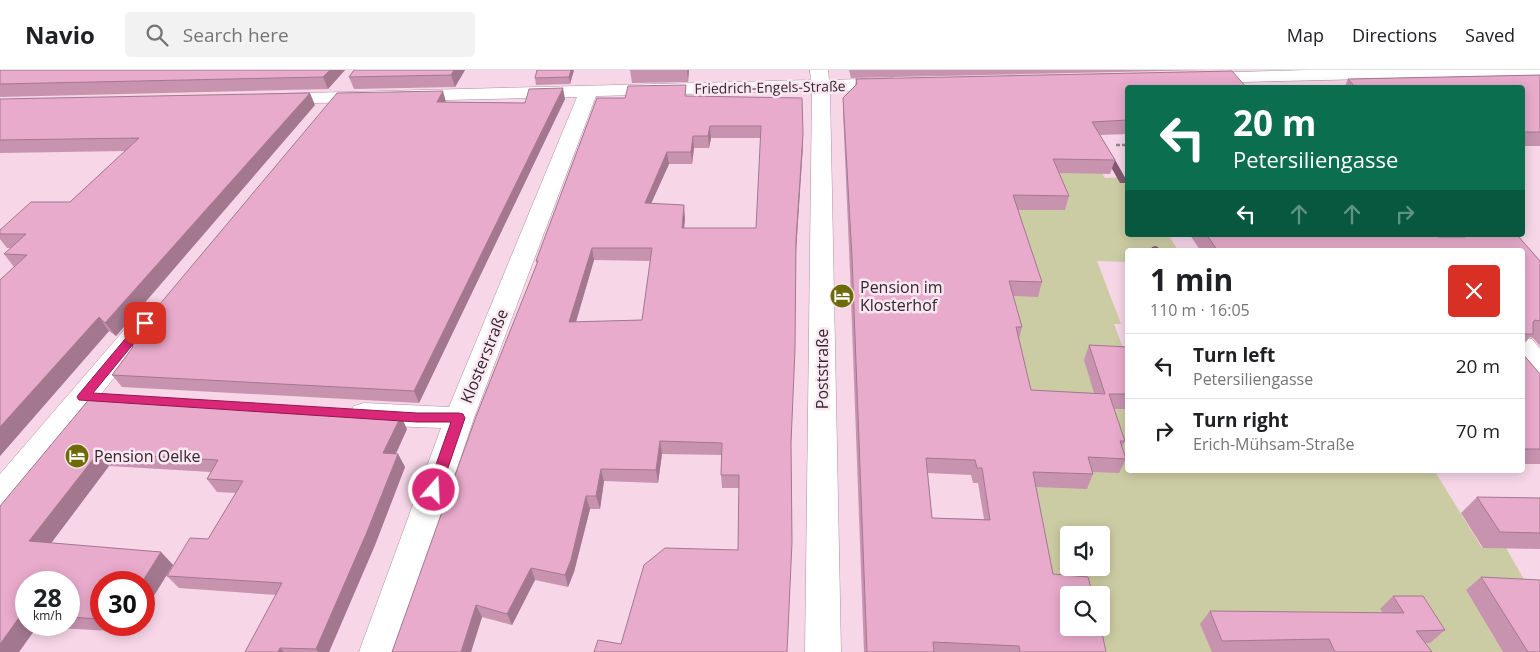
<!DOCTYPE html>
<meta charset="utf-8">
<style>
:root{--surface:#fff;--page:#f2f2f2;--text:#202124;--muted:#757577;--line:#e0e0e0}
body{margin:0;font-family:"Open Sans",sans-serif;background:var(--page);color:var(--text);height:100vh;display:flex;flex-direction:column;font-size:19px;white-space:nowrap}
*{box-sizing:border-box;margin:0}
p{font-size:16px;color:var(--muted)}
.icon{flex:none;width:28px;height:28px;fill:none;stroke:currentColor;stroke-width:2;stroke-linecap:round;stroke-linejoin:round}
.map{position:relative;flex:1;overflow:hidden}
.side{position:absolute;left:1125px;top:178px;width:400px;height:225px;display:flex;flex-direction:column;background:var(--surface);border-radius:5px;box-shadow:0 2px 12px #0003}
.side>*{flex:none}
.guide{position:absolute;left:1125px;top:15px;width:400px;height:152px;border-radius:5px;box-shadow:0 2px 12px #0003;background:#0b6e4f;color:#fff;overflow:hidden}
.fabs{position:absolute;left:1060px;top:456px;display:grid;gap:10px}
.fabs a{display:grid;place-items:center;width:50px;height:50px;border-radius:5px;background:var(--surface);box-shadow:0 2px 12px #0003;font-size:25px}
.speed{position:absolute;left:15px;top:501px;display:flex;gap:10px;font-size:25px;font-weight:700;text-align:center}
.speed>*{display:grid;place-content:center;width:65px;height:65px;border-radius:50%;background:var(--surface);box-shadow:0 2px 12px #0003;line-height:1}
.speed small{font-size:12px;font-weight:400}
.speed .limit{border:8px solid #d22;background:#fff;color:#111}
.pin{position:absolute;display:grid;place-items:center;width:42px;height:42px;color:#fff;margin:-21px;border-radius:10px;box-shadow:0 2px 8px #0006}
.me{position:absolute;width:55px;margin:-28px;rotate:19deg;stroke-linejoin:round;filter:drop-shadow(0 0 4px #0008)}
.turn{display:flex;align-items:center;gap:18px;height:105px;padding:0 25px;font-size:22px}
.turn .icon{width:65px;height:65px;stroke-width:2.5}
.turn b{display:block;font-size:35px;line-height:42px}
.lanes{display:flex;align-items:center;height:48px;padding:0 25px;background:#0003;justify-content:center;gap:25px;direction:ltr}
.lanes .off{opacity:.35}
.round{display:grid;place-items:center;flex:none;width:52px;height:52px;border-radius:5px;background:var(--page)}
.headline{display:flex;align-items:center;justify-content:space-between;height:85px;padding:0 25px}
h1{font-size:30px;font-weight:700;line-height:38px}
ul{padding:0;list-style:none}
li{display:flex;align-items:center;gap:15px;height:65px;padding:0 25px;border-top:1px solid var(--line)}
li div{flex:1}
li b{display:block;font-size:19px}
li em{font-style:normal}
header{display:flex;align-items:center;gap:30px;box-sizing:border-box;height:70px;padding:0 25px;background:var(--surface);border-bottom:1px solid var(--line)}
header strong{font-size:24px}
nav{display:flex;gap:28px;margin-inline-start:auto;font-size:18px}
.search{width:350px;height:45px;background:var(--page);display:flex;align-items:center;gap:12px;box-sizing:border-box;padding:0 18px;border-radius:5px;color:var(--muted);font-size:19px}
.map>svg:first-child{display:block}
</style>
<header>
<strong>Navio</strong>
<div class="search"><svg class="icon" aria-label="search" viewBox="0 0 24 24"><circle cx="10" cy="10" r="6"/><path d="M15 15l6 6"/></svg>Search here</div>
<nav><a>Map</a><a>Directions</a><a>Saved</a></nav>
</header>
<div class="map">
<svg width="1540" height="582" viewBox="0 0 1540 582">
<rect width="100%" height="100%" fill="#f6d6e7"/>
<path fill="#cccca4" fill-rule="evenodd" d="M1094 89 1105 108 1127 107 1128 165H1168L1178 180H1128L1127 194 1126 192 1097 191 1121 254H1114L1125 283H1127L1128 400H1434L1482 478H1506L1534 527 1466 520 1503 582H1411L1406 573 1430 572 1390 556 1212 582H1095L1090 558H1101V525H1082L1047 518 1027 335 907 149 1010 141 1022 117ZM1069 465H1101V498H1069Z"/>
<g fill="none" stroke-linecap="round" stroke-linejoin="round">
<path fill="#855971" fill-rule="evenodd" d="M1108 88H1114L1127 111 1126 113H1120L1107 90Z
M1155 176 1158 177 1159 180H1151L1152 177Z"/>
<defs>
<path id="minor" d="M810 0H828L829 10 893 8 900 10 902 14 900 18 893 20 830 21 841 582H805L812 21 596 26 474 348 395 582H359L441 358 364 355 354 352 349 344 354 336 364 333 449 337 577 27 274 34 267 32 265 28 267 24 811 10Z
M1309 0H1540V5L1201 13 1195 12 1192 8 1195 4 1201 3Z
M152 235 161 238 165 244 161 250 11 435 0 439V404L143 238Z
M1522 267 1532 269 1540 279V307C1518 300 1522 286 1522 267Z"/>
</defs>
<use href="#minor" stroke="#af90a0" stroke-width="1"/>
<path stroke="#98818d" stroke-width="2.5" stroke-dasharray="4 2" stroke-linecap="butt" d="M1116 75H1128"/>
<use href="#minor" fill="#fff" fill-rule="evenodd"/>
</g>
<path fill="#c893af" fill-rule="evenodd" d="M0 0H345L328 19 0 27Z
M354 0H465L455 17 354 19 349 7Z
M574 0 570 14 536 15 535 8Z
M630 0H689L688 12 632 13Z
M849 0H1206L851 8Z
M1540 5V76H1522V18H1344L1348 9Z
M856 9 1128 18V64L1100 65 1115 90 1110 104 1059 103 1069 126 1065 140H1018L1042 212 1038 227 1013 226 1022 257 1019 269 1031 320 1094 323 1084 290 1089 275 1128 277V339H1114L1125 371 1122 377 1126 389 1119 403 1092 402 1093 404 1087 419 1036 417 1053 504 1106 582H864L850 202 843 41V28L855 16ZM928 403 971 405 973 413H978L984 449 932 448Z
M687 26 803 64 796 178 791 377 792 472 621 574 738 480 739 418H722L721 405 722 385 662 384 658 413 604 411 600 439H590L574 502 568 517 535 510 512 555 482 547 471 582H392L537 194 536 191 625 28ZM711 68H761L756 158H684L685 148 651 133 669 94H692L694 78H709ZM594 190 650 191 642 250 576 252Z
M0 29 315 35 116 266 109 261 0 386V210L14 197 4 184 11 178H7L0 169V160L70 132 125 81 0 83Z
M565 29 419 333 122 317 112 305 132 278 128 272 446 32 525 33Z
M1190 165H1436L1438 167H1445L1443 165H1517L1540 191V276L1533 268 1530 267 1522 276V180H1200Z
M1128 211V220L1125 216Z
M1522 283 1540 304V394H1522Z
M91 327 407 359 396 384H398L405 397 375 475 329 582H245L276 525 179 518 167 506 208 469 236 423 217 422 207 409 211 402 109 396 51 473 161 482 173 495 101 512V555H136L132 562 37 557 0 582ZM26 512H69V555H26Z
M1477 427 1540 428V479L1483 478 1461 443Z
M1481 507 1540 582H1503L1466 520Z
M1393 526 1445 560 1430 573H1425L1432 582H1212L1200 554 1210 541 1383 543 1380 539Z"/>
<path fill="#a3788f" d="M330 0H345L328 19 323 7Z
M454 0H465L455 17 451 5Z
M571 0H574L570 14 569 7Z
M687 0H689L688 12Z
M563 18 565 29 419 333 414 321Z
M443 21 446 32H437Z
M310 23 315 35 116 266 105 253Z
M710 56 711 68 709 78 708 66Z
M803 64V76L796 182V170Z
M693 66 694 78 692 94 691 82Z
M667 82 669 94 646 145 645 133Z
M684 135 685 148 683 170 682 158Z
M592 178 594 190 572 265 569 252Z
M99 247 109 261 0 386V357Z
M401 346 407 359 390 396 383 383Z
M660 371 662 384 658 413 656 400Z
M98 383 109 396 43 484 29 471Z
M398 384 405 397 375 475 329 582H318L316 579Z
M601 399 604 411 600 439 596 426Z
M586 426 590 439 574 502 568 517 565 505Z
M161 482 173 495 144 542V512H142Z
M531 498 535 510 512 555 507 544Z
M476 535 482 547 471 582H461Z
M21 545 26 549V555H34L37 557 19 582H0V574Z
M124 555H136L132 562Z
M280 578 284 582H278Z"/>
<path fill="#e9abcc" stroke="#a3788f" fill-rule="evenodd" d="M0 0H330L323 7 0 14Z
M354 0H454L451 5 349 7Z
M537 0H571L569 7 535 8Z
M1232 1 1247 18H1128V50L1092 52 1115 90 1053 89 1069 126 1013 125 1042 212 1009 211 1022 257H1016L1031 320 1105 324 1089 275 1128 277V324H1109L1125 371H1120L1126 389 1088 387 1093 404 1033 402 1053 504 1088 507 1093 525H1069V558H1101L1106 582H1020L1019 576 933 572 934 582H867L852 187 843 28 857 14 856 9ZM926 388 975 390 977 398H982L990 450 932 448Z
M1540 5V62H1522V18H1356L1348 9Z
M686 15 685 26 802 28 803 64 796 170 795 279 791 373 792 472 787 582H594L598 570 621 574 644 495 665 478 738 480 739 405H721L722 373 660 371 656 400 601 399 596 426H586L571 490 565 505 531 498 507 544 476 535 461 582H392L477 344 538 191H536L597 28H625L628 16ZM710 56H761L756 158H682L684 135 645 133 667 82H691L693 66H708ZM592 178H652L642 250 569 252Z
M563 18 414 321 112 305 133 277 128 272 337 23 443 21 437 32 525 33 529 19Z
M310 23 105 253 99 247 0 357V210L27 185 4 184 26 164H0V160L31 132H70L139 68 0 70V29Z
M1207 165H1436L1438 167H1465V165H1517L1540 191V251L1535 250 1533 252V264H1522V180H1217Z
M1522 283 1540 304V379H1522Z
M91 327 401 346 383 383 398 384 367 462 316 579 280 578 278 582H245L282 513 167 506 190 468 208 469 243 411 207 409 218 390 98 383 29 471 161 482 142 512H101V549L69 547V512H26V545H21L0 574V436Z
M1477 427 1540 428V463L1500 462Z
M1481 507 1540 510V582H1528Z
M1393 526H1423L1445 560 1416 561 1432 582H1335L1329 569 1222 571 1210 541 1404 543Z"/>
<path fill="#db2777" stroke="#8e194d" d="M145 249 149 250 151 253 149 255 93 323 417 343H459L463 344 465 348 439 424 434 425 429 424 427 420 451 352H417L79 330 77 327 79 324 141 250Z"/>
<defs>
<symbol id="hotel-disc" viewBox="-11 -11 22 22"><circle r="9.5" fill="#6d6b08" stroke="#fbe7f1"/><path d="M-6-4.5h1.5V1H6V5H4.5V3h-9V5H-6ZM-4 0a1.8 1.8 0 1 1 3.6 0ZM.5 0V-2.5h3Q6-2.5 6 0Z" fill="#fff"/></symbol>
</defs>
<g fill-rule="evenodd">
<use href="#hotel-disc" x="828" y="212" width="28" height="28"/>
<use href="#hotel-disc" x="63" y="372" width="28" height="28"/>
</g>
<g text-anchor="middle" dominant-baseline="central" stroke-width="5" stroke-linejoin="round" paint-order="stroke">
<g font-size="14" fill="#33272e" stroke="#fbe7f1">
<text transform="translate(770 17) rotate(-1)">Friedrich-Engels-Straße</text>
</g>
<g font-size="16" fill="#33272e" stroke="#fbe7f1" text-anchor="start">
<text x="860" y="217">Pension im<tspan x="860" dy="18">Klosterhof</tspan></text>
<text x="94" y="386">Pension Oelke</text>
</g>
<g font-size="16" fill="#33272e" stroke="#fbe7f1">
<text transform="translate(484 286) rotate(-68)">Klosterstraße</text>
<text transform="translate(822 299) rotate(-90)">Poststraße</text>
</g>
</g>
</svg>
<div class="fabs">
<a><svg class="icon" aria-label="sound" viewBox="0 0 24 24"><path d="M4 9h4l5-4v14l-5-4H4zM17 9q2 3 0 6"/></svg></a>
<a><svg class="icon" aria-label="search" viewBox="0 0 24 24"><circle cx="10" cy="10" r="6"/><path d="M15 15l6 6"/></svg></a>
</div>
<div class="speed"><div>28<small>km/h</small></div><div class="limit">30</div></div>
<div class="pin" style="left:145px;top:253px;background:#d93025"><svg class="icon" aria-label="arrive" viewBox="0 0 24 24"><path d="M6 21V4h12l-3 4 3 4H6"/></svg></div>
<svg class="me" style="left:434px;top:420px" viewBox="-20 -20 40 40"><circle r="17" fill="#db2777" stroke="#fff" stroke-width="3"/><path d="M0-11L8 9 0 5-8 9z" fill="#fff"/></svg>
<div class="guide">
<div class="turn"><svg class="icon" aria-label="left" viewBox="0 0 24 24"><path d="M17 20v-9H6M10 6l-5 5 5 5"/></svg><div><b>20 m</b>Petersiliengasse</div></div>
<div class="lanes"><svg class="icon" aria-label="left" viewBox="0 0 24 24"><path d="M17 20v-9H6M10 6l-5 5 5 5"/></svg><svg class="icon off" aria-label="ahead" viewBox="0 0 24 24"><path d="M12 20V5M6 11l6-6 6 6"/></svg><svg class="icon off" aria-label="ahead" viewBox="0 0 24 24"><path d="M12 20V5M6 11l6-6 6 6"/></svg><svg class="icon off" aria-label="right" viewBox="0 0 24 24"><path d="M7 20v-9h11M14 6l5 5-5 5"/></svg></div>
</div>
<section class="side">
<div class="headline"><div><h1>1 min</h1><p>110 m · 16:05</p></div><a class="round" style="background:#d93025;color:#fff"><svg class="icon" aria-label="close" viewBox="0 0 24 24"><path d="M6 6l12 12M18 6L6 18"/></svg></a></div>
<ul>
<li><svg class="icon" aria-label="left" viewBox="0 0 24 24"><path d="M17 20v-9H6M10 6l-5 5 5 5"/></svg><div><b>Turn left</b><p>Petersiliengasse</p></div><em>20 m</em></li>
<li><svg class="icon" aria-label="right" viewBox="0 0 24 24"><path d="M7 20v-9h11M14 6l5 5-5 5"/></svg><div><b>Turn right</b><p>Erich-Mühsam-Straße</p></div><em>70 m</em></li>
</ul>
</section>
</div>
